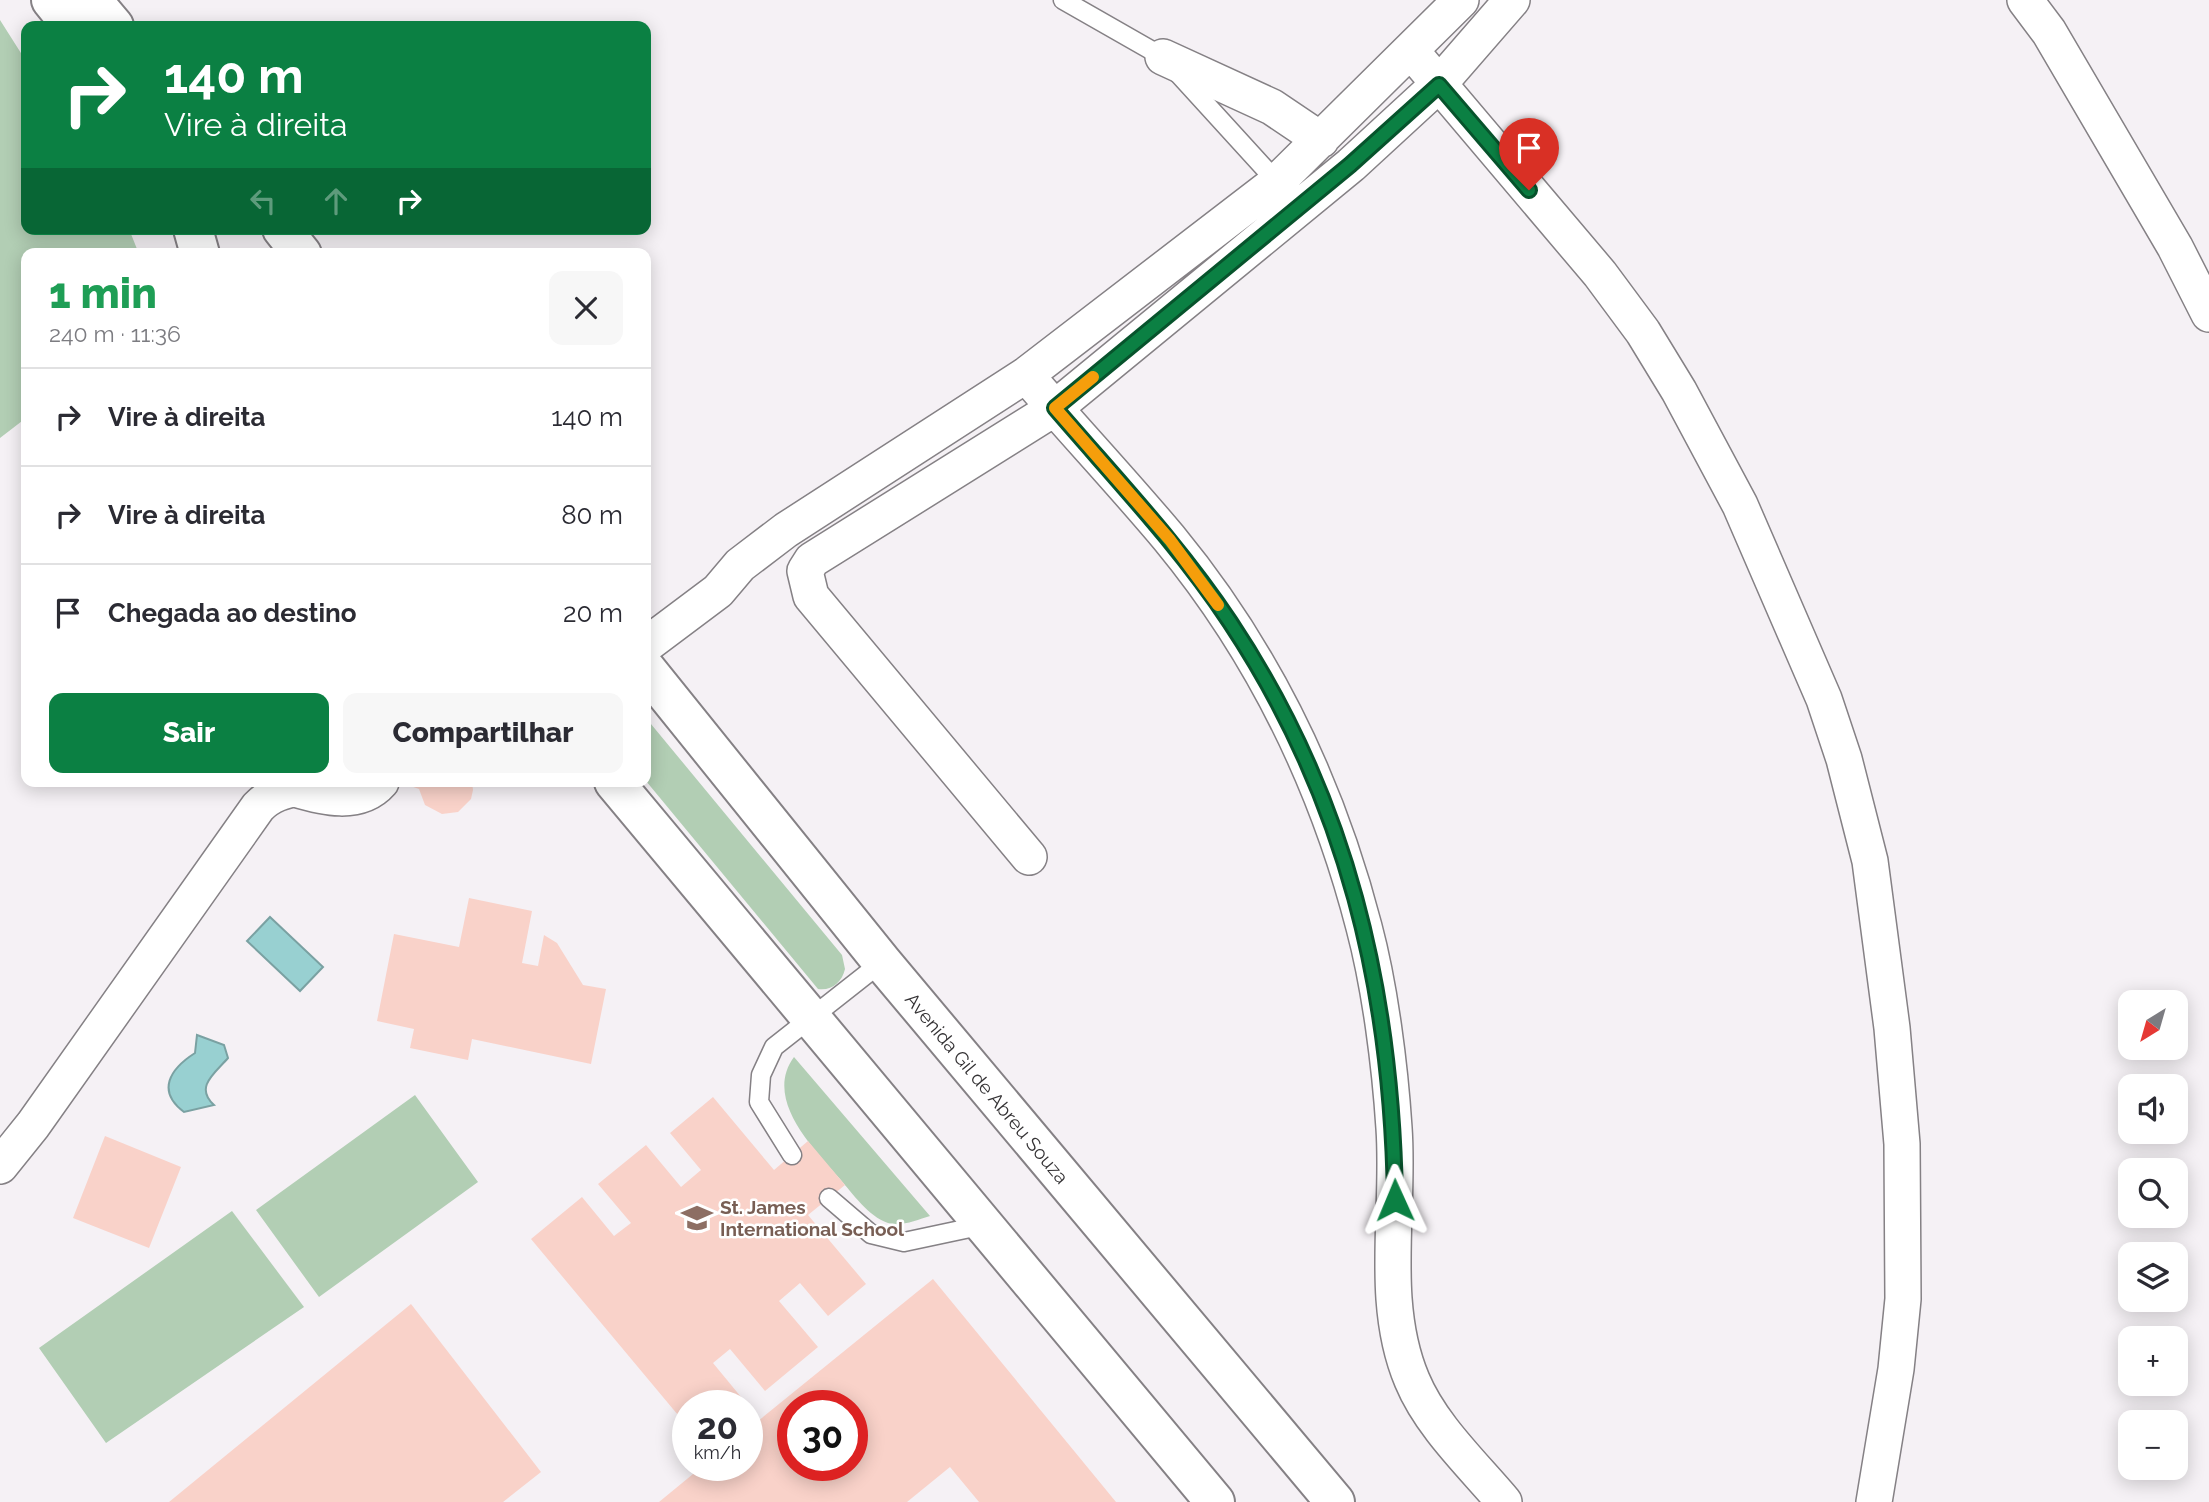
<!DOCTYPE html>
<html lang="pt">
<meta charset="utf-8">
<style>
:root{--surface:#fff;--page:#f7f7f7;--text:#2b2b33;--muted:#7c7c81;--line:#e1e1e2;--accent:#0b8043}
body{margin:0;font-family:Raleway,sans-serif;background:var(--page);color:var(--text);height:100vh;display:flex;flex-direction:column;font-size:26px;white-space:nowrap}
*{box-sizing:border-box;margin:0}
p{font-size:23px;color:var(--muted)}
.icon{flex:none;width:38px;height:38px;fill:none;stroke:currentColor;stroke-width:2;stroke-linecap:round;stroke-linejoin:round}
.map{position:relative;flex:1;overflow:hidden}
.details{position:absolute;left:21px;top:248px;width:630px;height:539px;display:flex;flex-direction:column;background:var(--surface);border-radius:14px;box-shadow:0 4px 18px #0003}
.details>*{flex:none}
.guide{position:absolute;left:21px;top:21px;width:630px;height:214px;border-radius:14px;box-shadow:0 4px 18px #0003;background:#0b8043;color:#fff;overflow:hidden}
.needle{width:46px;rotate:217deg}
.buttons{position:absolute;left:2118px;top:990px;display:grid;gap:14px}
.buttons a{display:grid;place-items:center;width:70px;height:70px;border-radius:14px;background:var(--surface);box-shadow:0 4px 18px #0003;font-size:35px}
.speed{position:absolute;left:672px;top:1390px;display:flex;gap:14px;font-size:35px;font-weight:700;text-align:center}
.speed>*{display:grid;place-content:center;width:91px;height:91px;border-radius:50%;background:var(--surface);box-shadow:0 4px 18px #0003;line-height:1}
.speed small{font-size:18px;font-weight:400}
.speed .limit{border:10px solid #d22;background:#fff;color:#111}
.pin{position:absolute;display:grid;place-items:center;width:60px;height:60px;color:#fff;margin:-72px -30px;border-radius:50% 50% 50% 0;rotate:-45deg;box-shadow:0 0 7px #0007}
.pin .icon{rotate:45deg}
.me{position:absolute;width:77px;margin:-38px;rotate:359deg;stroke-linejoin:round;filter:drop-shadow(0 0 5px #0008)}
.turn{display:flex;align-items:center;gap:24px;height:147px;padding:0 28px;font-size:32px}
.turn .icon{width:91px;height:91px;stroke-width:2.5}
.turn b{display:block;font-size:49px;line-height:60px}
.lanes{display:flex;align-items:center;height:66px;padding:0 28px;background:#0003;justify-content:center;gap:35px;direction:ltr}
.lanes .off{opacity:.35}
.round{display:grid;place-items:center;flex:none;width:74px;height:74px;border-radius:14px;background:var(--page)}
.overview{display:flex;align-items:center;justify-content:space-between;height:119px;padding:0 28px}
h1{font-size:42px;font-weight:800;line-height:52px;color:#1e9e55}
.cta{display:flex;gap:14px;margin-top:auto;padding:14px 28px}
.cta a{flex:1;height:80px;border-radius:14px;background:var(--accent);color:#fff;font-size:28px;font-weight:800;line-height:80px;text-align:center}
.cta a+a{background:var(--page);color:var(--text)}
ul{padding:0;list-style:none}
li{display:flex;align-items:center;gap:21px;height:98px;padding:0 28px;border-top:2px solid var(--line)}
li div{flex:1}
li b{display:block;font-size:26px}
li em{font-style:normal}
.map>svg:first-child{display:block}
</style>
<div class="map">
<svg width="2209" height="1502" viewBox="0 0 2209 1502">
<rect width="100%" height="100%" fill="#f5f1f5"/>
<path fill="#b2ceb4" d="M0 20 26 61V229H129L139 254H26V418L0 438Z
M646 718 842 955 845 969C842 982 832 991 818 989L646 781Z
M794 1057 930 1216C917 1220 901 1227 888 1223 868 1216 853 1194 840 1179 814 1149 763 1099 794 1057Z
M415 1095 478 1182 319 1297 256 1210Z
M232 1211 304 1307 106 1443 39 1348Z"/>
<path fill="#98d0d1" stroke="#7aa1a2" stroke-width="2" d="M270 917 323 967 300 991 247 941Z
M197 1035 224 1045 228 1058C215 1073 194 1087 214 1105L184 1112C156 1091 170 1069 195 1053Z"/>
<path fill="#f9d2c9" fill-rule="evenodd" d="M399 782H472L473 790 471 799 458 812 442 814 425 805 419 789Z
M469 898 532 911 522 963 538 966 544 935 557 943 583 985 606 989 591 1064 472 1039 468 1060 410 1048 414 1029 377 1021 394 934 459 947Z
M713 1097 774 1170 808 1141 845 1185 808 1215 866 1284 828 1316 800 1283 779 1301 818 1347 765 1391 730 1349 713 1363 746 1403 688 1405V1427L531 1239 582 1197 614 1236 631 1223 598 1184 646 1145 681 1187 701 1170 670 1133Z
M105 1136 181 1167 149 1248 73 1218Z
M933 1279 1116 1502H979L950 1467 907 1502H659L704 1465H747V1430ZM793 1405H852V1465H793Z
M411 1304 541 1472 503 1502H169Z"/>
<g fill="none" stroke-linecap="round" stroke-linejoin="round">
<defs>
<path id="service" d="M1063 0 1163 57 1277 182
M792 1155 759 1102 761 1075 774 1047 882 962
M829 1198 871 1234 904 1242 984 1225"/>
<path id="minor" d="M2025 0 2049 32 2175 247 2209 314
M1412 52 1600 274 1643 332 1679 391 1740 505 1824 699 1844 759 1870 861 1892 1028 1902 1144 1903 1299 1896 1369 1874 1502
M1163 57 1272 107 1321 140
M1026 375C1073 430 1123 483 1169 538 1263 652 1327 784 1364 927 1380 987 1390 1066 1394 1128 1400 1211 1379 1302 1412 1380 1431 1426 1473 1465 1504 1502
M646 645 718 591 740 565 786 530 1026 375 1277 182 1461 0
M295 789C322 797 359 807 381 782
M1029 857 811 596 805 571 812 560 1055 408 1351 165 1439 84 1512 0
M0 1166 33 1125 258 807C276 788 297 790 320 782"/>
<path id="tertiary" d="M51 0 72 26
M92 0 114 26
M193 229 200 254
M282 229 302 254
M646 669 882 962 1335 1502
M614 782 1215 1502"/>
</defs>
<use href="#service" stroke="#858185" stroke-width="21"/>
<use href="#minor" stroke="#858185" stroke-width="38"/>
<use href="#tertiary" stroke="#858185" stroke-width="42"/>
<use href="#service" stroke="#fff" stroke-width="18"/>
<use href="#minor" stroke="#fff" stroke-width="35"/>
<use href="#tertiary" stroke="#fff" stroke-width="38"/>
</g>
<g fill="none" stroke-linecap="round" stroke-linejoin="round">
<defs>
<path id="route" d="M1395 1200C1392 990 1347 798 1230 622 1179 545 1115 478 1055 408L1350 165 1439 85 1529 190"/>
</defs>
<use href="#route" stroke="#07532c" stroke-width="18"/>
<use href="#route" stroke="#0b8043" stroke-width="12"/>
<path stroke="#f59e0b" stroke-width="12" d="M1093 377 1055 408 1170 540 1218 605"/>
</g>
<defs>
<symbol id="school-bare" viewBox="-9 -9 18 18"><path d="M0-5L7-2L0 1L-7-2ZM-4 1L0 2.5L4 1V4Q0 6-4 4Z" fill="#8d6e63" stroke="#fff" stroke-width="2.5" paint-order="stroke"/></symbol>
</defs>
<g fill-rule="evenodd">
<use href="#school-bare" x="675" y="1196" width="44" height="44"/>
</g>
<g text-anchor="middle" dominant-baseline="central" stroke-width="5" stroke-linejoin="round" paint-order="stroke">
<g font-size="19" fill="#343234" stroke="#fff">
<text transform="translate(987 1088) rotate(50)">Avenida Gil de Abreu Souza</text>
</g>
<g font-size="19" font-weight="bold" fill="#785e54" stroke="#fff" text-anchor="start">
<text x="720" y="1207">St. James<tspan x="720" dy="22">International School</tspan></text>
</g>
</g>
</svg>
<div class="buttons">
<a><svg class="needle" viewBox="-14 -14 28 28"><path d="M0-13l5 13h-10z" fill="#e53935"/><path d="M0 13l5-13h-10z" fill="#7c7c81"/></svg></a>
<a><svg class="icon" aria-label="sound" viewBox="0 0 24 24"><path d="M4 9h4l5-4v14l-5-4H4zM17 9q2 3 0 6"/></svg></a>
<a><svg class="icon" aria-label="search" viewBox="0 0 24 24"><circle cx="10" cy="10" r="6"/><path d="M15 15l6 6"/></svg></a>
<a><svg class="icon" aria-label="layers" viewBox="0 0 24 24"><path d="M12 4l9 5-9 5-9-5zM3 14l9 5 9-5"/></svg></a>
<a>+</a>
<a>−</a>
</div>
<div class="speed"><div>20<small>km/h</small></div><div class="limit">30</div></div>
<div class="pin" style="left:1529px;top:190px;background:#d93025"><svg class="icon" aria-label="arrive" viewBox="0 0 24 24"><path d="M6 21V4h12l-3 4 3 4H6"/></svg></div>
<svg class="me" style="left:1395px;top:1200px" viewBox="-20 -20 40 40"><path d="M0-17L14 15 0 8-14 15z" fill="#0b8043" stroke="#fff" stroke-width="4"/></svg>
<div class="guide">
<div class="turn"><svg class="icon" aria-label="right" viewBox="0 0 24 24"><path d="M7 20v-9h11M14 6l5 5-5 5"/></svg><div><b>140 m</b>Vire à direita</div></div>
<div class="lanes"><svg class="icon off" aria-label="left" viewBox="0 0 24 24"><path d="M17 20v-9H6M10 6l-5 5 5 5"/></svg><svg class="icon off" aria-label="ahead" viewBox="0 0 24 24"><path d="M12 20V5M6 11l6-6 6 6"/></svg><svg class="icon" aria-label="right" viewBox="0 0 24 24"><path d="M7 20v-9h11M14 6l5 5-5 5"/></svg></div>
</div>
<section class="details">
<div class="overview"><div><h1>1 min</h1><p>240 m · 11:36</p></div><a class="round"><svg class="icon" aria-label="close" viewBox="0 0 24 24"><path d="M6 6l12 12M18 6L6 18"/></svg></a></div>
<ul>
<li><svg class="icon" aria-label="right" viewBox="0 0 24 24"><path d="M7 20v-9h11M14 6l5 5-5 5"/></svg><div><b>Vire à direita</b></div><em>140 m</em></li>
<li><svg class="icon" aria-label="right" viewBox="0 0 24 24"><path d="M7 20v-9h11M14 6l5 5-5 5"/></svg><div><b>Vire à direita</b></div><em>80 m</em></li>
<li><svg class="icon" aria-label="arrive" viewBox="0 0 24 24"><path d="M6 21V4h12l-3 4 3 4H6"/></svg><div><b>Chegada ao destino</b></div><em>20 m</em></li>
</ul>
<div class="cta"><a>Sair</a><a>Compartilhar</a></div>
</section>
</div>
